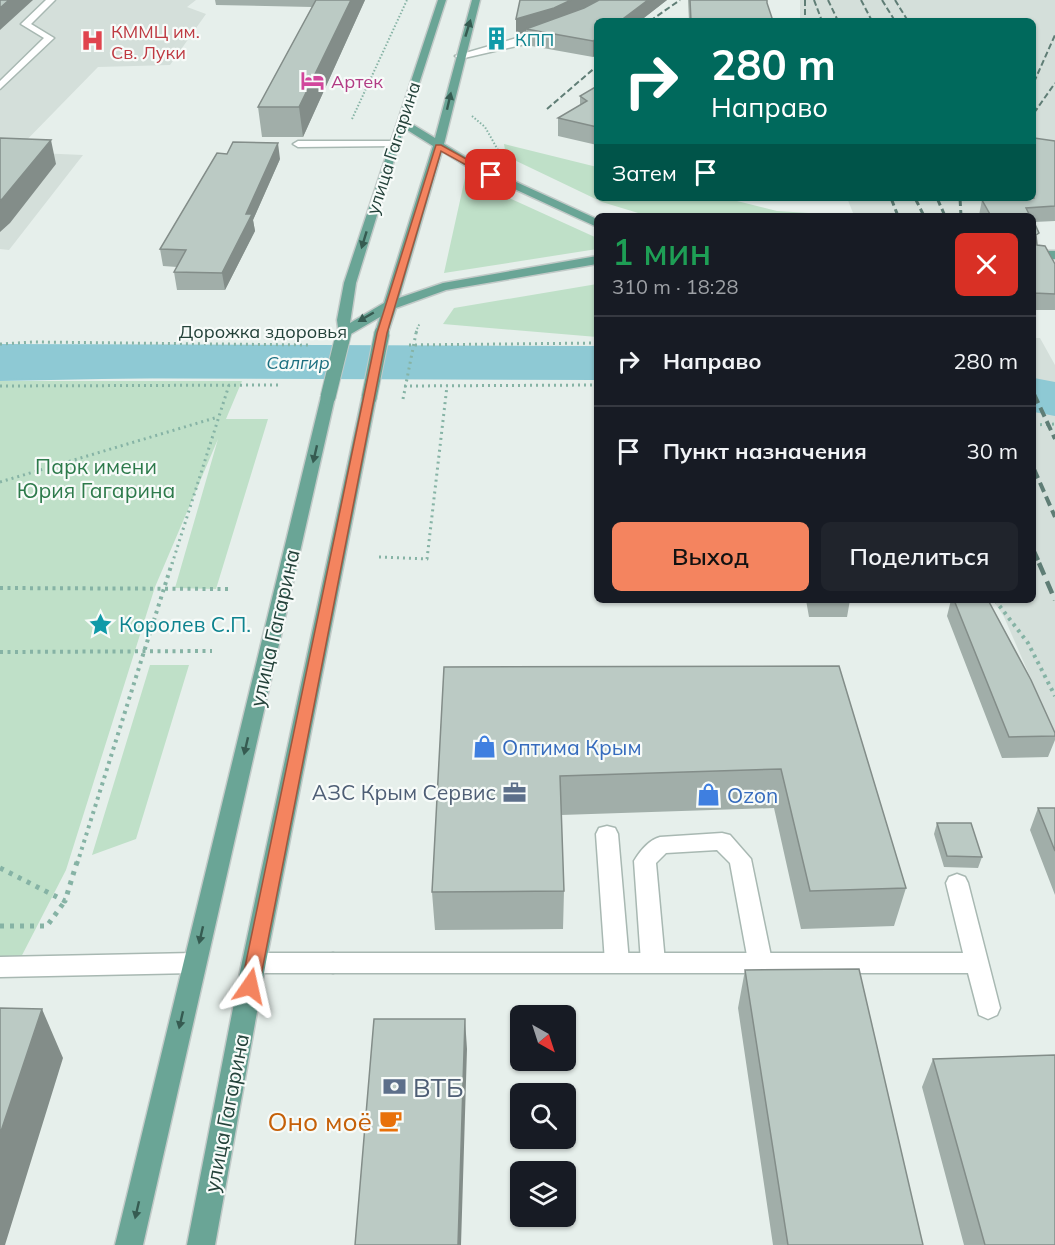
<!DOCTYPE html>
<html lang="ru">
<meta charset="utf-8">
<style>
:root{--surface:#171b24;--page:#20242c;--text:#f1f3f6;--muted:#9ea1a6;--line:#363941;--accent:#f4845f}
body{margin:0;font-family:Mulish,sans-serif;background:var(--page);color:var(--text);height:100vh;display:flex;flex-direction:column;font-size:22px;white-space:nowrap}
*{box-sizing:border-box;margin:0}
p{font-size:20px;color:var(--muted)}
.icon{flex:none;width:33px;height:33px;fill:none;stroke:currentColor;stroke-width:2;stroke-linecap:round;stroke-linejoin:round}
.map{position:relative;flex:1;overflow:hidden}
.side{position:absolute;left:594px;top:213px;width:442px;height:390px;display:flex;flex-direction:column;background:var(--surface);border-radius:9px;box-shadow:0 2px 4px #0004}
.side>*{flex:none}
.hud{position:absolute;left:594px;top:18px;width:442px;height:183px;border-radius:9px;box-shadow:0 2px 4px #0004;background:#00695c;color:#fff;overflow:hidden}
.needle{width:39px;rotate:141deg}
.fabs{position:absolute;left:510px;top:1005px;display:grid;gap:12px}
.fabs a{display:grid;place-items:center;width:66px;height:66px;border-radius:9px;background:var(--surface);box-shadow:0 2px 4px #0004;font-size:30px}
.pin{position:absolute;display:grid;place-items:center;width:51px;height:51px;color:#fff;margin:-26px;border-radius:12px;box-shadow:0 3px 9px #0006}
.me{position:absolute;width:66px;margin:-33px;rotate:11deg;stroke-linejoin:round;filter:drop-shadow(0 0 4px #0008)}
.turn{display:flex;align-items:center;gap:21px;height:126px;padding:0 18px;font-size:27px}
.turn .icon{width:78px;height:78px;stroke-width:2.5}
.turn b{display:block;font-size:42px;line-height:51px}
.then{display:flex;align-items:center;height:57px;padding:0 18px;background:#0003;gap:12px;font-size:22px}
.round{display:grid;place-items:center;flex:none;width:63px;height:63px;border-radius:9px;background:var(--page)}
.overview{display:flex;align-items:center;justify-content:space-between;height:102px;padding:0 18px}
h1{font-size:36px;font-weight:600;line-height:45px;color:#1e9e55}
.cta{display:flex;gap:12px;margin-top:auto;padding:12px 18px}
.cta a{flex:1;height:69px;border-radius:9px;background:var(--accent);color:#111;font-size:24px;font-weight:600;line-height:69px;text-align:center}
.cta a+a{background:var(--page);color:var(--text)}
ul{padding:0;list-style:none}
li{display:flex;align-items:center;gap:18px;height:90px;padding:0 18px;border-top:2px solid var(--line)}
li div{flex:1}
li b{display:block;font-size:22px}
li em{font-style:normal}
.map>svg:first-child{display:block}
</style>
<div class="map">
<svg width="1055" height="1245" viewBox="0 0 1055 1245">
<rect width="100%" height="100%" fill="#e6efeb"/>
<path fill="#d4dfda" d="M0 0H196L187 7 206 14 170 65 98 67 15 152 83 155 9 250 0 249Z
M800 0H1055V146L1034 144V21H800Z
M847 198H985L979 216H859L853 213Z
M1034 338H1040L1055 365V734L1004 617 993 600H1034Z"/>
<path fill="#bfe0c8" d="M504 144 597 167V198H725L777 211 824 214 825 216H648L602 202 506 156Z
M465 178 597 238V249L444 273Z
M597 284V337L443 324 454 308Z
M0 381H242L226 419H268L216 589 175 588 218 439 155 587 66 870 18 963H0Z
M150 665H189L136 839 92 855Z"/>
<path fill="#8ec9d4" d="M45 347 290 350 281 377 237 369 204 377 0 381V350Z"/>
<g fill="none" stroke-linecap="round" stroke-linejoin="round">
<path fill="#8ec9d4" fill-rule="evenodd" d="M0 344 597 346V380L0 378Z
M1034 378 1055 382V416L1034 412Z"/>
<defs>
<path id="lane" d="M46 0H55L31 24 54 38 0 89V81L44 38 21 24Z
M548 29 551 30V34L521 45 460 59 455 56Z
M393 141 398 144 397 146 298 147 293 144 298 141Z
M607 826 615 828 618 834 629 962 625 969 617 972 609 969 605 962 596 834 599 828Z
M722 833 730 835 751 859 772 961 768 968 760 971 752 968 748 961 730 863 717 850 666 853 656 863 665 962 661 969 653 972 645 969 641 962 634 861C640 851 649 840 660 837Z
M254 953H333L341 956 345 963 341 970 333 973H254L246 970 242 963 246 956Z"/>
<path id="street" d="M957 874 965 877 968 883 1000 1008 997 1015 988 1019 979 1015 968 973H333L325 970 321 963 325 956 333 953H963L946 883 949 877Z
M194 953 202 956 206 963 202 970 194 973 0 977V957Z"/>
<path id="primary" d="M438 0H446L407 121 435 138 472 0H480L444 144 477 164 597 219V227L469 168 442 151 399 298 443 283 597 256V264L446 290 396 308 387 336H377L375 333 380 317 349 335H339L337 320 344 283ZM404 128 433 146 384 303 350 323 356 283Z
M1034 251H1055V259H1034Z
M328 393 335 397 143 1245H115L321 397Z
M369 394 376 398 266 962 215 1245H187L242 962 362 398Z"/>
</defs>
<use href="#lane" stroke="#a8b8b2" stroke-width="3"/>
<use href="#street" stroke="#a8b8b2" stroke-width="3"/>
<use href="#primary" stroke="#c2cac8" stroke-width="3"/>
<path stroke="#86b3a5" stroke-width="2" stroke-dasharray="1.5 2" stroke-linecap="butt" d="M472 116 485 127 498 150
M352 119 407 0
M417 329 420 323"/>
<path stroke="#86b3a5" stroke-width="3" stroke-dasharray="2 4" stroke-linecap="butt" d="M416 333 418 328
M0 344 34 342 311 345
M409 345 597 343
M0 386 278 385
M404 386 597 385
M1034 425 1055 424
M0 482 218 417
M379 557 427 559 447 386
M172 564 229 385"/>
<path stroke="#86b3a5" stroke-width="4" stroke-dasharray="3 4.5" stroke-linecap="butt" d="M0 588 230 589
M995 600 1028 643 1055 696
M0 652 212 651
M77 864 172 563"/>
<path stroke="#86b3a5" stroke-width="5" stroke-dasharray="4 6" stroke-linecap="butt" d="M0 868 65 901 77 862
M0 926H47L65 901"/>
<use href="#lane" fill="#fff" fill-rule="evenodd"/>
<use href="#street" fill="#fff" fill-rule="evenodd"/>
<use href="#primary" fill="#6aa596" fill-rule="evenodd"/>
<path stroke="#5f7d75" stroke-width="2" stroke-dasharray="6 3" stroke-linecap="butt" d="M805 0V21
M814 0 822 21
M828 0 838 21
M861 0 872 21
M882 0 895 21
M895 0 908 21
M650 21 680 0
M1034 82 1055 35
M547 109 597 66
M1034 113 1055 83"/>
<path stroke="#5f7d75" stroke-width="3" stroke-dasharray="8 4" stroke-linecap="butt" d="M891 198 898 216
M915 198 924 216
M937 198 945 216
M960 198 961 216"/>
<path stroke="#5f7d75" stroke-width="4" stroke-dasharray="10 5" stroke-linecap="butt" d="M1034 394 1055 439
M1034 469 1055 517
M1034 551 1040 564"/>
<path stroke="#5f7d75" stroke-width="4.5" stroke-dasharray="13 7" stroke-linecap="butt" d="M1039 563 1055 600"/>
<defs>
<path id="primary-bridge" d="M328 397 344 332
M369 398 382 333"/>
</defs>
<use href="#primary-bridge" stroke="#c2cac8" stroke-width="17" stroke-linecap="butt"/>
<path stroke="#86b3a5" stroke-width="3" stroke-dasharray="2 4" stroke-linecap="butt" d="M403 399 416 333"/>
<use href="#primary-bridge" stroke="#6aa596" stroke-width="15"/>
</g>
<path fill="#a1aea9" d="M215 0H365L303 137H262L258 107 312 7 216 5Z
M520 0H667L640 21H597V54L593 57 526 45V32L516 35V19Z
M688 0H767V3L773 21H689Z
M597 86V145L558 136V118L580 105V96Z
M1055 141V221L1034 222V216H979V215L982 200Z
M280 159 253 220 255 231 225 290H177L174 272 177 267 163 266 160 249Z
M1034 222 1037 245 1055 264V310H1034Z
M806 600H850L847 617H809Z
M951 600H988L1055 733V740L1048 757 1002 758 947 616Z
M839 666 906 888 894 926 801 929 774 808 561 815 564 891 563 929 435 930 432 892 444 667Z
M1038 808H1055V895L1030 830Z
M937 823 982 857 978 868 944 867 934 834Z
M745 970 923 1245H773L738 1008Z
M933 1059 1055 1245H964L922 1087Z"/>
<path fill="#838d89" d="M9 0H33L0 30V8Z
M351 0H365L303 137 299 107Z
M571 0H601L554 24 526 29V32L516 35V19Z
M648 0H667L640 21H620Z
M597 38V54L593 57V41Z
M51 140 56 164 10 223 0 232V201Z
M278 143 280 159 253 220 255 231 225 290 222 273 246 214Z
M42 1009 63 1058 5 1245H0V1134Z
M465 1019 467 1049 461 1245H458Z"/>
<path fill="#bbcac4" stroke="#838d89" stroke-width="1.5" d="M0 0H9L0 8Z
M316 0H351L299 107H258Z
M520 0H571L554 8 516 19Z
M599 0H648L620 21H597V38L593 41 526 29 584 8Z
M690 0H767V3L773 21H691Z
M597 86V127L558 118 587 101 580 96Z
M0 138 51 140 3 198 0 201Z
M1034 138 1055 141V206L1026 208 1030 216H991L982 200 983 198H1034Z
M233 142 278 143 246 214H252L222 273 174 272 186 250 160 249 217 153 227 154Z
M1034 222 1039 233 1036 235 1037 245 1045 246 1055 264V294L1034 293Z
M954 600H988L1031 680 1055 733V736L1009 737Z
M839 666 906 888 810 891 781 769 560 776 564 891 432 892 444 667Z
M1038 808H1055V851Z
M937 823H971L982 857 947 856Z
M859 969 923 1245H788L745 970Z
M0 1008 42 1009 0 1134Z
M374 1019H465L458 1245H355Z
M1055 1055V1245H985L933 1059Z"/>
<defs><path id="oneway-solid" d="M-6-.8H1V-3.2L6.5 0L1 3.2V.8H-6Z" transform="scale(1.5)"/></defs>
<g fill="#365b51">
<use href="#oneway-solid" transform="translate(468 28) rotate(-73)"/>
<use href="#oneway-solid" transform="translate(449 101) rotate(-77)"/>
<use href="#oneway-solid" transform="translate(364 240) rotate(107)"/>
<use href="#oneway-solid" transform="translate(366 317) rotate(150)"/>
<use href="#oneway-solid" transform="translate(315 454) rotate(103)"/>
<use href="#oneway-solid" transform="translate(246 746) rotate(103)"/>
<use href="#oneway-solid" transform="translate(201 935) rotate(103)"/>
<use href="#oneway-solid" transform="translate(181 1020) rotate(103)"/>
<use href="#oneway-solid" transform="translate(137 1210) rotate(103)"/>
</g>
<path fill="#f4845f" stroke="#9f563e" stroke-width="1.5" d="M436 145H441L495 175 488 177 441 151 387 333 259 986 256 992 250 994 244 992 241 986 377 333Z"/>
<defs>
<symbol id="building-bare" viewBox="-9 -9 18 18"><path d="M-4-6H4V6H1V3H-1V6H-4ZM-2.5-4.3h1.7v1.8h-1.7ZM.8-4.3h1.7v1.8H.8ZM-2.5-1h1.7V.8h-1.7ZM.8-1h1.7V.8H.8Z" fill="#0f9aa8" stroke="#f7fbf9" stroke-width="2.5" paint-order="stroke"/></symbol>
<symbol id="hospital-bare" viewBox="-9 -9 18 18"><path d="M-5-5h3v3.5h4V-5h3V5h-3V1.5h-4V5h-3Z" fill="#e0444e" stroke="#f7fbf9" stroke-width="2.5" paint-order="stroke"/></symbol>
<symbol id="hotel-bare" viewBox="-9 -9 18 18"><path d="M-6-4.5h1.5V1H6V5H4.5V3h-9V5H-6ZM-4 0a1.8 1.8 0 1 1 3.6 0ZM.5 0V-2.5h3Q6-2.5 6 0Z" fill="#d1479c" stroke="#f7fbf9" stroke-width="2.5" paint-order="stroke"/></symbol>
<symbol id="sight-bare" viewBox="-9 -9 18 18"><path d="M0-6L1.8-2.2L6-1.7L2.9 1.2L3.7 5.4L0 3.3L-3.7 5.4L-2.9 1.2L-6-1.7L-1.8-2.2Z" fill="#0f9aa8" stroke="#f7fbf9" stroke-width="2.5" paint-order="stroke"/></symbol>
<symbol id="shop-bare" viewBox="-9 -9 18 18"><path d="M-5-2.5h2.3a2.7 3.5 0 0 1 5.4 0H5L5.5 6h-11ZM-1.5-2.5h3a1.5 2.3 0 0 0-3 0Z" fill="#3f7fe0" stroke="#f7fbf9" stroke-width="2.5" paint-order="stroke"/></symbol>
<symbol id="office-bare" viewBox="-9 -9 18 18"><path d="M-6-3h4V-5.5h4V-3h4V5H-6ZM-1-4.5V-3h2v-1.5ZM-6 0V1H6V0Z" fill="#5c6f8a" stroke="#f7fbf9" stroke-width="2.5" paint-order="stroke"/></symbol>
<symbol id="bank-bare" viewBox="-9 -9 18 18"><path d="M-6-4H6V4H-6ZM0-2.3a2.3 2.3 0 1 0 0 4.6a2.3 2.3 0 1 0 0-4.6Z" fill="#5c6f8a" stroke="#f7fbf9" stroke-width="2.5" paint-order="stroke"/></symbol>
<symbol id="cafe-bare" viewBox="-9 -9 18 18"><path d="M-5.5-4.5H6V0H3Q3 3.5 0 3.5H-2.5Q-5.5 3.5-5.5 0ZM3-3.2v2h1.7v-2ZM-6 4.5H4V6H-6Z" fill="#e8710a" stroke="#f7fbf9" stroke-width="2.5" paint-order="stroke"/></symbol>
</defs>
<g fill-rule="evenodd">
<use href="#building-bare" x="480" y="22" width="33" height="33"/>
<use href="#hospital-bare" x="76" y="24" width="33" height="33"/>
<use href="#hotel-bare" x="296" y="64" width="33" height="33"/>
<use href="#sight-bare" x="84" y="608" width="33" height="33"/>
<use href="#shop-bare" x="468" y="730" width="33" height="33"/>
<use href="#office-bare" x="498" y="776" width="33" height="33"/>
<use href="#shop-bare" x="692" y="778" width="33" height="33"/>
<use href="#bank-bare" x="378" y="1070" width="33" height="33"/>
<use href="#cafe-bare" x="374" y="1104" width="33" height="33"/>
</g>
<g text-anchor="middle" dominant-baseline="central" stroke-width="4.5" stroke-linejoin="round" paint-order="stroke">
<g font-size="18" fill="#be3a42" stroke="#f7fbf9" text-anchor="start">
<text x="111" y="31">КММЦ им.<tspan x="111" dy="21">Св. Луки</tspan></text>
</g>
<g font-size="18" fill="#0d838f" stroke="#f7fbf9" text-anchor="start">
<text x="515" y="39">КПП</text>
</g>
<g font-size="18" fill="#b23c85" stroke="#f7fbf9" text-anchor="start">
<text x="331" y="81">Артек</text>
</g>
<g font-size="18" fill="#24423a" stroke="#f7fbf9">
<text transform="translate(393 148) rotate(-72)">улица Гагарина</text>
<text x="263" y="331">Дорожка здоровья</text>
</g>
<g font-size="18" font-style="italic" fill="#1c6f80" stroke="#f7fbf9">
<text x="298" y="362">Салгир</text>
</g>
<g font-size="21" fill="#2d7a4b" stroke="#f7fbf9">
<text x="96" y="466">Парк имени<tspan x="96" dy="24">Юрия Гагарина</tspan></text>
</g>
<g font-size="21" fill="#0d838f" stroke="#f7fbf9" text-anchor="start">
<text x="119" y="624">Королев С.П.</text>
</g>
<g font-size="21" fill="#24423a" stroke="#f7fbf9">
<text transform="translate(274 628) rotate(-77)">улица Гагарина</text>
<text transform="translate(226 1113) rotate(-79)">улица Гагарина</text>
</g>
<g font-size="21" fill="#366cbe" stroke="#f7fbf9" text-anchor="start">
<text x="502" y="747">Оптима Крым</text>
<text x="727" y="795">Ozon</text>
</g>
<g font-size="21" fill="#4e5e75" stroke="#f7fbf9" text-anchor="end">
<text x="496" y="792">АЗС Крым Сервис</text>
</g>
<g font-size="26" fill="#4e5e75" stroke="#f7fbf9" text-anchor="start">
<text x="413" y="1087">ВТБ</text>
</g>
<g font-size="26" fill="#c56008" stroke="#f7fbf9" text-anchor="end">
<text x="372" y="1121">Оно моё</text>
</g>
</g>
</svg>
<div class="fabs">
<a><svg class="needle" viewBox="-14 -14 28 28"><path d="M0-13l5 13h-10z" fill="#e53935"/><path d="M0 13l5-13h-10z" fill="#9ea1a6"/></svg></a>
<a><svg class="icon" aria-label="search" viewBox="0 0 24 24"><circle cx="10" cy="10" r="6"/><path d="M15 15l6 6"/></svg></a>
<a><svg class="icon" aria-label="layers" viewBox="0 0 24 24"><path d="M12 4l9 5-9 5-9-5zM3 14l9 5 9-5"/></svg></a>
</div>
<div class="pin" style="left:491px;top:175px;background:#d93025"><svg class="icon" aria-label="arrive" viewBox="0 0 24 24"><path d="M6 21V4h12l-3 4 3 4H6"/></svg></div>
<svg class="me" style="left:250px;top:986px" viewBox="-20 -20 40 40"><path d="M0-17L14 15 0 8-14 15z" fill="#f4845f" stroke="#fff" stroke-width="4"/></svg>
<div class="hud">
<div class="turn"><svg class="icon" aria-label="right" viewBox="0 0 24 24"><path d="M7 20v-9h11M14 6l5 5-5 5"/></svg><div><b>280 m</b>Направо</div></div>
<div class="then">Затем<svg class="icon" aria-label="arrive" viewBox="0 0 24 24"><path d="M6 21V4h12l-3 4 3 4H6"/></svg></div>
</div>
<section class="side">
<div class="overview"><div><h1>1 мин</h1><p>310 m · 18:28</p></div><a class="round" style="background:#d93025;color:#fff"><svg class="icon" aria-label="close" viewBox="0 0 24 24"><path d="M6 6l12 12M18 6L6 18"/></svg></a></div>
<ul>
<li><svg class="icon" aria-label="right" viewBox="0 0 24 24"><path d="M7 20v-9h11M14 6l5 5-5 5"/></svg><div><b>Направо</b></div><em>280 m</em></li>
<li><svg class="icon" aria-label="arrive" viewBox="0 0 24 24"><path d="M6 21V4h12l-3 4 3 4H6"/></svg><div><b>Пункт назначения</b></div><em>30 m</em></li>
</ul>
<div class="cta"><a>Выход</a><a>Поделиться</a></div>
</section>
</div>
